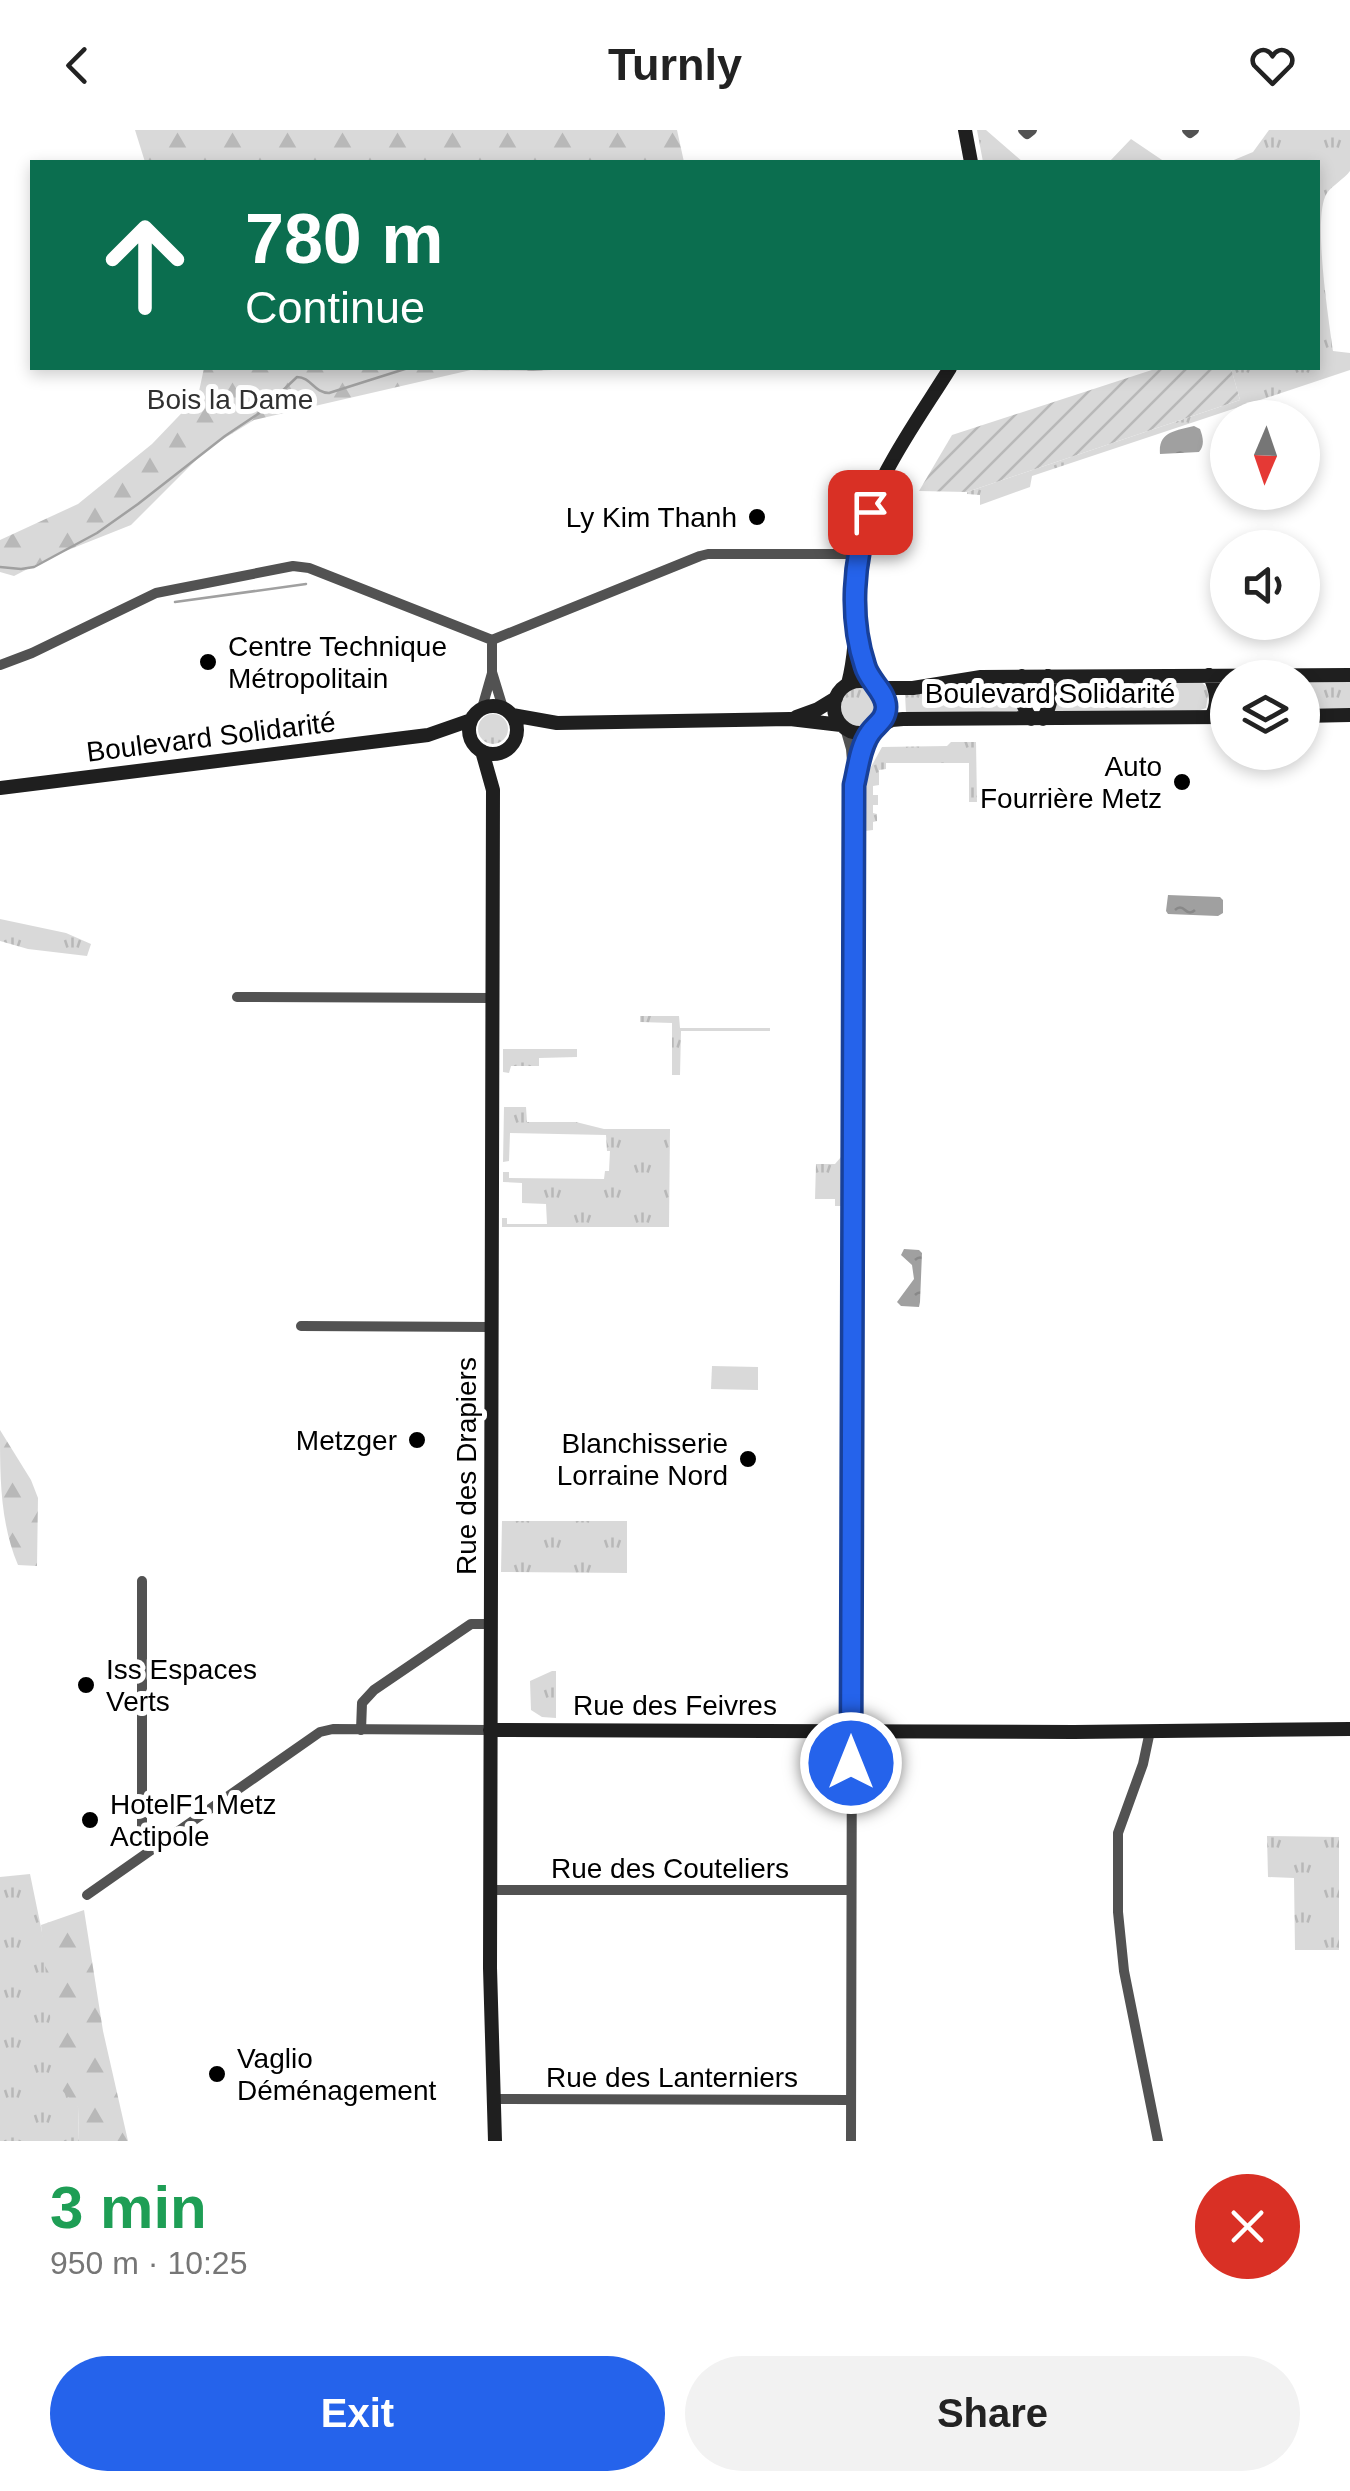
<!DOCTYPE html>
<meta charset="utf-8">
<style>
:root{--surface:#fff;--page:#f2f2f2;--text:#222;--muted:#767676;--accent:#2563eb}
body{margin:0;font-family:Arial,sans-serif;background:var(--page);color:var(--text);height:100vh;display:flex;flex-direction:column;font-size:38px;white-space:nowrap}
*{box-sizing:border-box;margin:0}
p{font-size:32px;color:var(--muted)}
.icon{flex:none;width:55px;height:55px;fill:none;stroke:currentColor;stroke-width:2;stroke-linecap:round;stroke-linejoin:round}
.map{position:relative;height:2011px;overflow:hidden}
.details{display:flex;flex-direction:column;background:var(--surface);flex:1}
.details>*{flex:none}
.banner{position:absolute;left:30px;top:30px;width:1290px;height:210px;border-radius:0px;box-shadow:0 5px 15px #0003;background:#0b6e4f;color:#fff;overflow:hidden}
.needle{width:65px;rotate:182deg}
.fabs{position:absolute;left:1210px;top:270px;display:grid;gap:20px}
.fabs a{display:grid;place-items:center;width:110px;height:110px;border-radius:50%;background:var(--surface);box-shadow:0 5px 15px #0003;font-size:50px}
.pin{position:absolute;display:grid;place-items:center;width:85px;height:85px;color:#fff;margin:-42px;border-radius:20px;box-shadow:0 5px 15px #0006}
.me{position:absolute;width:110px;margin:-55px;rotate:0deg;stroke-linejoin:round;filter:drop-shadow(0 0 8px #0008)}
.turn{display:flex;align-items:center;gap:35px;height:210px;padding:0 50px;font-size:45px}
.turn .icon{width:130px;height:130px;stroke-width:2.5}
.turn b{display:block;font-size:70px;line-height:85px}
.round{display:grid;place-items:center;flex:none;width:105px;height:105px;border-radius:52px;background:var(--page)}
.head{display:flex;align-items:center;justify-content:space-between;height:170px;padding:0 50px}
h1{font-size:60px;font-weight:700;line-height:75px;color:#1e9e55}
.cta{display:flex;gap:20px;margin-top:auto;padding:20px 50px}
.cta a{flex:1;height:115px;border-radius:60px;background:var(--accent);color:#fff;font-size:40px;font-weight:700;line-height:115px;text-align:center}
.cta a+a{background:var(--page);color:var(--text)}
header{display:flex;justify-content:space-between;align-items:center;height:130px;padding:0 50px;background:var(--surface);font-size:45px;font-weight:700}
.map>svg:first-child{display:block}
</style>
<header><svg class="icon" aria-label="back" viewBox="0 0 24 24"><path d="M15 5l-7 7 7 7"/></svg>Turnly<svg class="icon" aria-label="heart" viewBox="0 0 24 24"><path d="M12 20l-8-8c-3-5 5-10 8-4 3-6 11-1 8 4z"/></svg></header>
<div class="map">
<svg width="1350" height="2011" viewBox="0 0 1350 2011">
<defs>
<pattern id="grass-tufts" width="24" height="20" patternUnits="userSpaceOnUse" patternTransform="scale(2.5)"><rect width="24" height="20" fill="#d9d9d9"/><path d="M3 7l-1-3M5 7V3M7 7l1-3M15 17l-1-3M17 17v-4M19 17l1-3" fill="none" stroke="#b8b8b8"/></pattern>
<pattern id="forest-firs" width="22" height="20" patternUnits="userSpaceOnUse" patternTransform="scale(2.5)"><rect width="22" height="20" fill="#d9d9d9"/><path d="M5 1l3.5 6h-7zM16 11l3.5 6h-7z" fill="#b8b8b8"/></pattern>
<pattern id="garden-furrows" width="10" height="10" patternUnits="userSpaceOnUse" patternTransform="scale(2.5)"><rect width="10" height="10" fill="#d9d9d9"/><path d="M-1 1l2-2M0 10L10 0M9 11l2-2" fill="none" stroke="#b8b8b8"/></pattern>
<pattern id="water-ripples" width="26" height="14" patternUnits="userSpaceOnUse" patternTransform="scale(2.5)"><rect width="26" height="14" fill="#a0a0a0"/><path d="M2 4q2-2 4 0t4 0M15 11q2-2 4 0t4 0" fill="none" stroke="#888"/></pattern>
</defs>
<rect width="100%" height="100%" fill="#fff"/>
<path fill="url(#grass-tufts)" d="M977 0H986L1023 32H983Z
M1269 0H1350V41C1344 49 1333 55 1327 63 1312 85 1329 191 1333 221L1350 223V240L1032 346 1030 357 980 375V365L967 364V362L1240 270 1231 238H1318V32H1229L1253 22Z
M1131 9 1165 32H1109Z
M1302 548 1350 549V580H1303Z
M1198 549 1209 559 1206 578 1195 582H1053L1059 568V551Z
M1012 551 1015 570 1021 583H906L905 564 983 553Z
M840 577a20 20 0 1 1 40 0a20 20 0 1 1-40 0Z
M478 599a15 15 0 1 1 30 0a15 15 0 1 1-30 0Z
M951 612H976L977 672H969V633H886V639L879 640V655L873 656V665H878V675H873V683L877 684V691L873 692V700L865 701 866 646 882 617 947 616Z
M0 789 66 803 91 814 87 826 28 819 0 811Z
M640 886H679L680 898H770V901H681L680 945H672V893L640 892Z
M503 919H577V927L539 928V936H511L509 943 503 942Z
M504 977H526L527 992H576L604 999H670L669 1097H502V1088H507V1094H547L546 1074 522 1073V1053L503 1052V1042H509V1048L604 1049 605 1041H609L610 1021H607L606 1005 510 1003 509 1031 503 1032Z
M841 1027V1076H835V1069H815L816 1034H835Z
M502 1391H627V1443L501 1442Z
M552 1541H556V1588L542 1587 531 1580 530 1551Z
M1267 1706 1339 1707V1820H1295L1294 1748 1268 1747Z
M30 1744 78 1977 79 2011H0V1747Z"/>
<path fill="url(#forest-firs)" d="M135 0H677L684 32H145Z
M204 238H591L533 241 471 240 254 290 207 319 131 395 53 426 14 446 0 442V410L78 374 152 314 198 266Z
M0 1300 31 1350 38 1368 37 1436 18 1435C0 1393 0 1346 0 1300Z
M84 1780 103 1901 128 2011H79L78 1977 57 1955 41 1795Z"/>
<path fill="url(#garden-furrows)" d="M1158 238H1231L1240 270 967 362 919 361 952 305Z"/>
<path fill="#d9d9d9" d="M712 1236 758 1237V1260L711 1259Z"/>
<path fill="url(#water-ripples)" d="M1194 296 1200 299C1203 307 1205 315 1199 322L1160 324C1158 301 1176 301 1194 296Z
M1168 765 1220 767 1223 770V783L1218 786 1168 784 1166 781Z
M904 1119 919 1120 922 1123 920 1172 919 1177 901 1176 897 1172 914 1149 912 1135 901 1125Z"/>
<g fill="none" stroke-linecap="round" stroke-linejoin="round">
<path stroke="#a0a0a0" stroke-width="2.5" d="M0 437 21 439 34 437 97 403 138 374 225 306 258 284 297 247C311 247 314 263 329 263L408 238
M175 472 306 454"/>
<path stroke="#525252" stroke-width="10" d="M1023 0 1027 4 1032 0
M1187 0 1190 3 1194 0
M492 510V542L503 578
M0 535 32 523 156 463 293 436 309 438 492 510 700 426 708 424H859
M482 578 492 543
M845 598 851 619 854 655 851 2011
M857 644 863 619 871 601
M237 867 492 868
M301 1196 491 1197
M142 1451V1701L151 1720
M361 1600 362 1573 374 1560 471 1494H491
M1150 1601 1143 1634 1118 1703V1782L1124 1841 1158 2011
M490 1760H850
M87 1765 320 1602 333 1599 490 1600
M493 1969 851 1970"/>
<path stroke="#1f1f1f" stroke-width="14" d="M965 0 971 32
M1209 545C1216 558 1219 574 1211 587
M1022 546C1018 563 1021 574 1031 589
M834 577a26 26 0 1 1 52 0a26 26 0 1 1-52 0Z
M848 554C860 508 853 463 860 416 869 354 918 290 950 238
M877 558H913L981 547 1350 545
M469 600a24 24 0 1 1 48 0a24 24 0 1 1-48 0Z
M512 585 557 593 790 589 841 595
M1302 586 1350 585
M796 587 818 579 836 568
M1043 589C1052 574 1053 562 1048 546
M874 599 892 590 903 589 1228 587
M482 621 493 660 490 1838 495 2011
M0 658 428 605 471 590
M490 1600 1074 1602 1350 1599"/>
</g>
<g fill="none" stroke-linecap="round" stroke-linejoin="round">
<defs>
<path id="route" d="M851 1633 854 655C858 639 860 617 870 603 876 594 886 590 886 577 886 562 869 551 865 536 849 488 853 430 870 382"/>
</defs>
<use href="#route" stroke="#184099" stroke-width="25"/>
<use href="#route" stroke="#2563eb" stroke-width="18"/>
</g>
<g fill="#000" stroke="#fff" stroke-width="4">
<circle cx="757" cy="387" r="10"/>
<circle cx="208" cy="532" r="10"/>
<circle cx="1182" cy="652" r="10"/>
<circle cx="417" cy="1310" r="10"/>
<circle cx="748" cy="1329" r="10"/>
<circle cx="86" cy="1555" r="10"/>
<circle cx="90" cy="1690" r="10"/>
<circle cx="217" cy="1944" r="10"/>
</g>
<g text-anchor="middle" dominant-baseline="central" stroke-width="10" stroke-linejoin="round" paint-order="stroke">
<g font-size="28" fill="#303030" stroke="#fff">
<text x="230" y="269">Bois la Dame</text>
</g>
<g font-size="28" fill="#000" stroke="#fff" text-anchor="end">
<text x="737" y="387">Ly Kim Thanh</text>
<text x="228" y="516" text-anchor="start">Centre Technique<tspan x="228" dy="32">Métropolitain</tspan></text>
<text x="1162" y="636">Auto<tspan x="1162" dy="32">Fourrière Metz</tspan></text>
<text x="397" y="1310">Metzger</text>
<text x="728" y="1313">Blanchisserie<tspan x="728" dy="32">Lorraine Nord</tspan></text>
<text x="106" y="1539" text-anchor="start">Iss Espaces<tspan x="106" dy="32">Verts</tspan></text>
<text x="110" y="1674" text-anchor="start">HotelF1 Metz<tspan x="110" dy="32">Actipole</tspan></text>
<text x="237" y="1928" text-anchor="start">Vaglio<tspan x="237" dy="32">Déménagement</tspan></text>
</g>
<g font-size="28" fill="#000" stroke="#fff">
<text x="1050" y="563">Boulevard Solidarité</text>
<text transform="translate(211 607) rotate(-7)">Boulevard Solidarité</text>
<text transform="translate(466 1336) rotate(-90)">Rue des Drapiers</text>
<text x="675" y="1575">Rue des Feivres</text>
<text x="670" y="1738">Rue des Couteliers</text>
<text x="672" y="1947">Rue des Lanterniers</text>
</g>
</g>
</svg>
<div class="fabs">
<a><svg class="needle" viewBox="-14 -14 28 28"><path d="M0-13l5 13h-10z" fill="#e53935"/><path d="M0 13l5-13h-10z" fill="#767676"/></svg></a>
<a><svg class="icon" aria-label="sound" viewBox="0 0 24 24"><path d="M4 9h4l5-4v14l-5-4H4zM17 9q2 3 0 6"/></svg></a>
<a><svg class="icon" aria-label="layers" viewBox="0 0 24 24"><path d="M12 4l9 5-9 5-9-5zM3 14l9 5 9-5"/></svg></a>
</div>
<div class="pin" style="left:870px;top:382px;background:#d93025"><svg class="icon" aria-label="arrive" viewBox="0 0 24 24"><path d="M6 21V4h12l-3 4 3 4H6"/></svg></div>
<svg class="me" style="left:851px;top:1633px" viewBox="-20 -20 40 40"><circle r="17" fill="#2563eb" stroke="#fff" stroke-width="3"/><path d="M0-11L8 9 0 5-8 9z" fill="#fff"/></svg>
<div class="banner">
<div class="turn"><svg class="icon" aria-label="ahead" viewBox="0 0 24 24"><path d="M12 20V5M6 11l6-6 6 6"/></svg><div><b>780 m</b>Continue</div></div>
</div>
</div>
<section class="details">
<div class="head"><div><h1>3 min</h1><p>950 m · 10:25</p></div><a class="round" style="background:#d93025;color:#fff"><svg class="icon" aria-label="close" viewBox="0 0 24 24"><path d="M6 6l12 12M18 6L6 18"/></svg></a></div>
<div class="cta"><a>Exit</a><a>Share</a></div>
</section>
